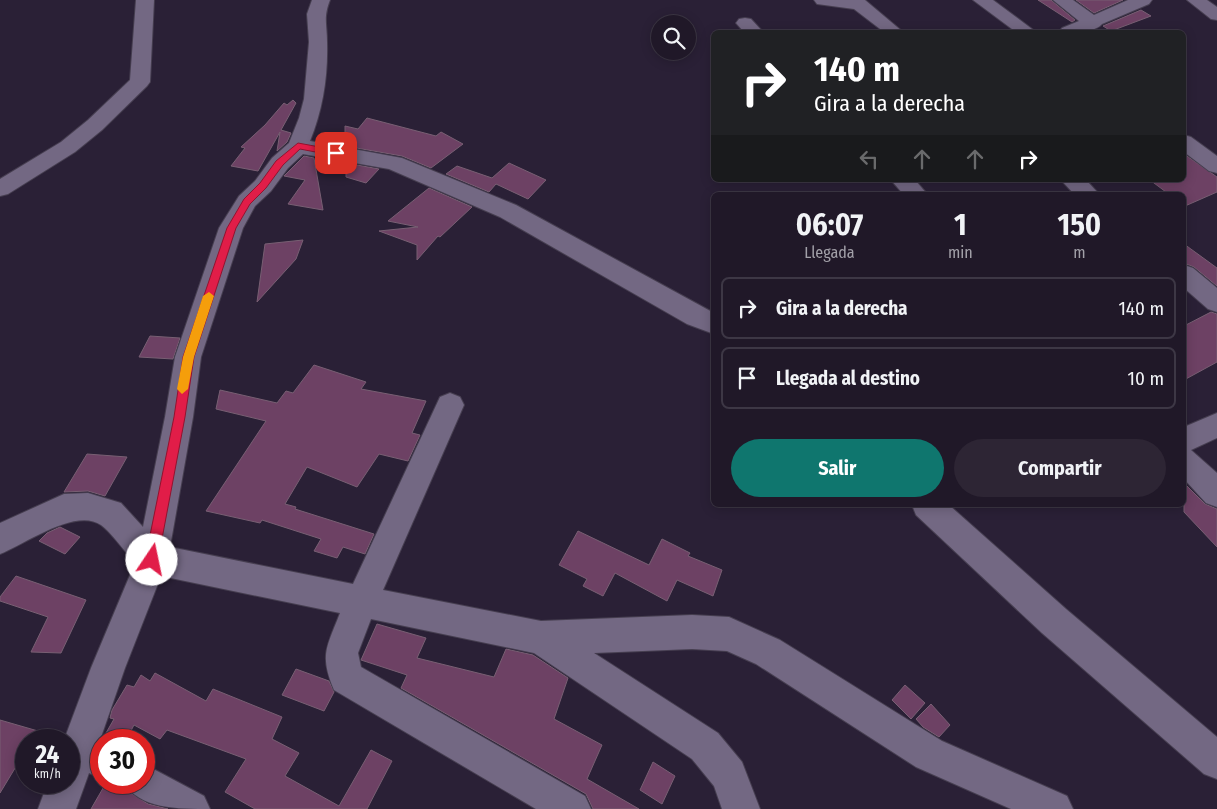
<!DOCTYPE html>
<html lang="es">
<style>
:root{--surface:#201828;--page:#2d2534;--text:#f1f3f6;--muted:#a2a0a8;--line:#3d3745;--accent:#0f766e}
body{margin:0;font-family:"Fira Sans Condensed",sans-serif;background:var(--page);color:var(--text);height:100vh;display:flex;flex-direction:column;font-size:19px;white-space:nowrap}
*{box-sizing:border-box;margin:0}
p{font-size:16px;color:var(--muted)}
.icon{flex:none;width:28px;height:28px;fill:none;stroke:currentColor;stroke-width:2;stroke-linecap:round;stroke-linejoin:round}
.map{position:relative;flex:1;overflow:hidden}
.drawer{position:absolute;left:711px;top:192px;width:475px;height:315px;display:flex;flex-direction:column;background:var(--surface);border-radius:8px;box-shadow:0 2px 12px #0003,0 0 0 1px var(--line)}
.drawer>*{flex:none}
.top-card{position:absolute;left:711px;top:30px;width:475px;height:152px;border-radius:8px;box-shadow:0 2px 12px #0003,0 0 0 1px var(--line);background:#202124;color:#fff;overflow:hidden}
.tools{position:absolute;left:651px;top:15px;display:grid;gap:10px}
.tools a{display:grid;place-items:center;width:45px;height:45px;border-radius:50%;background:var(--surface);box-shadow:0 2px 12px #0003,0 0 0 1px var(--line);font-size:25px}
.speed{position:absolute;left:15px;top:729px;display:flex;gap:10px;font-size:25px;font-weight:700;text-align:center}
.speed>*{display:grid;place-content:center;width:65px;height:65px;border-radius:50%;background:var(--surface);box-shadow:0 2px 12px #0003,0 0 0 1px var(--line);line-height:1}
.speed small{font-size:12px;font-weight:400}
.speed .limit{border:8px solid #d22;background:#fff;color:#111}
.pin{position:absolute;display:grid;place-items:center;width:42px;height:42px;color:#fff;margin:-21px;border-radius:10px;box-shadow:0 2px 8px #0006}
.me{position:absolute;width:55px;margin:-28px;rotate:11deg;stroke-linejoin:round;filter:drop-shadow(0 0 4px #0008)}
.turn{display:flex;align-items:center;gap:18px;height:105px;padding:0 20px;font-size:22px}
.turn .icon{width:65px;height:65px;stroke-width:2.5}
.turn b{display:block;font-size:35px;line-height:42px}
.lanes{display:flex;align-items:center;height:48px;padding:0 20px;background:#0003;justify-content:center;gap:25px;direction:ltr}
.lanes .off{opacity:.35}
.eta{display:flex;justify-content:space-evenly;align-items:center;height:85px;text-align:center}
.eta b{font-size:30px;font-weight:700;line-height:35px}
.primary-button{display:flex;gap:10px;margin-top:auto;padding:10px 20px}
.primary-button a{flex:1;height:58px;border-radius:30px;background:var(--accent);color:#fff;font-size:20px;font-weight:700;line-height:58px;text-align:center}
.primary-button a+a{background:var(--page);color:var(--text)}
ul{padding:0;list-style:none}
li{display:flex;align-items:center;gap:15px;height:62px;margin:0 10px 8px;padding:0 10px;border:2px solid var(--line);border-radius:8px}
li div{flex:1}
li b{display:block;font-size:19px}
li em{font-style:normal}
.map>svg:first-child{display:block}
</style>
<div class="map">
<svg width="1217" height="809" viewBox="0 0 1217 809">
<rect width="100%" height="100%" fill="#2a2036"/>
<path fill="#6d4164" stroke="#785f73" d="M1038 0H1051L1075 20 1072 22Z
M1076 0H1123L1094 13Z
M1141 10 1151 16 1111 31 1103 26Z
M293 100 296 103 281 130 291 133 287 142 277 151 280 132 258 171 231 166 245 148 241 147 265 125 284 103 287 105Z
M367 118 436 136 441 132 463 144 431 168 402 156 345 146V126L358 129Z
M1184 154 1217 177V192L1185 206 1184 195H1170L1150 180H1184Z
M304 156 314 158 323 210 288 204 305 180 284 176Z
M346 163 379 169 366 183 346 177Z
M509 163 546 180 528 199 496 184 489 192 446 174 457 166 492 178Z
M429 188 472 207 440 237 438 236 417 260V245L379 231 418 227 388 221Z
M303 240 296 259 257 302 265 244Z
M1184 244 1217 268V286L1194 267 1184 263Z
M1211 312 1217 314V362L1184 380V326Z
M150 336 180 338 173 359 139 357Z
M314 365 366 382 361 389 426 401 412 433 420 435 408 461 379 454 357 487 307 467 285 504 296 507 295 509 374 534 365 554 343 547 337 558 314 551 321 539 262 520 260 523 206 511 266 421 216 409 220 390 277 403 286 391 293 393Z
M87 454 127 457 105 496 88 491 64 492Z
M1184 483 1205 504 1217 509V547L1184 512Z
M60 527 80 537 65 554 39 541 47 533Z
M578 531 649 565 662 539 690 553 688 556 722 570 713 596 677 580 667 601 615 573 603 596 583 586 587 579 559 565Z
M16 576 86 600 61 653 31 652 48 617 0 601V597Z
M377 624 426 638 417 658 494 677 506 649 533 655 568 678 554 719 602 745 587 779 639 809H593L586 794 401 688 407 675 361 660Z
M296 669 329 681 334 692 324 711 282 695Z
M155 673 206 701 213 689 282 717 272 739 299 753 285 776 339 806 371 750 392 761 367 809H255L225 792 246 759 167 730 160 739 134 725 126 740H102L114 719 110 718 112 710 127 685 134 687 141 675 150 681Z
M905 685 925 703 911 719 892 700Z
M931 704 950 725 939 737 923 727 916 719Z
M0 720 38 731 32 740H26V750L0 793Z
M653 762 675 776 662 804 640 790Z
M106 783 129 792 148 804 168 809H91Z"/>
<g fill="none" stroke-linecap="round" stroke-linejoin="round">
<defs>
<path id="street" d="M136 0H154L150 82 147 86 102 130 75 152 8 194 0 196V179L61 142 88 120 130 80Z
M312 0H330C323 18 327 24 327 42 328 77 323 109 310 141L402 158 516 205 714 313V334L687 324 500 217 389 169 303 154 288 168 271 191 255 206 243 228 201 357 193 417 170 547 353 584 440 397 450 393 460 397 464 405 383 590 541 621 692 615 729 617 780 640 942 741 1067 796 1073 809H1011L916 767 756 664 727 651 692 649 594 653 718 733 742 762 760 809H722L714 786 692 759 534 653 371 619 358 653 361 667 585 796 591 809H536L334 690C319 654 327 647 340 613L161 576 125 668 100 740 101 778 89 773 76 809H38L48 782H69V740H64L91 668 135 563C126 553 111 532 101 525 76 507 25 544 0 554V523L64 494 88 493 121 503 143 527 165 417 175 357 219 228 239 196 255 181 272 158 289 143 299 118 304 99 309 42 307 14Z
M814 0H865L903 32H884L854 9 817 4Z
M973 0H993L1036 32H1016Z
M1053 0H1073L1094 15 1128 0H1152L1149 4 1102 24C1095 33 1071 32 1059 32L1062 28 1079 21Z
M1187 0H1207L1217 7V20L1211 19Z
M745 18 751 19 763 32H744L736 23 739 19Z
M1184 135 1191 137 1217 156V173L1209 171 1184 152Z
M891 180H915L928 195H904Z
M1061 180H1086L1100 195H1075Z
M1184 265 1193 268 1217 288V312L1208 309 1184 288Z
M1217 413V438L1191 450 1217 473V507L1206 503 1184 479V427Z
M912 505H949L1066 609 1217 737V779L1204 774 1042 633 916 515Z
M144 764 204 796 210 809C179 809 138 809 124 782H144Z"/>
</defs>
<use href="#street" stroke="#463e50" stroke-width="2"/>
<use href="#street" fill="#736883" fill-rule="evenodd"/>
</g>
<path fill="#e11d48" stroke="#92132f" d="M298 143 336 150 341 153 336 156 300 149 283 165 266 188 250 204 236 228 194 357 185 417 158 560 156 564 152 566 147 564 145 560 174 417 183 357 227 228 244 199 260 183 276 161Z"/>
<path fill="#f59e0b" d="M209 292 214 296 194 357 188 389 182 394 177 389 183 357 203 296Z"/>
</svg>
<div class="tools">
<a><svg class="icon" aria-label="search" viewBox="0 0 24 24"><circle cx="10" cy="10" r="6"/><path d="M15 15l6 6"/></svg></a>
</div>
<div class="speed"><div>24<small>km/h</small></div><div class="limit">30</div></div>
<div class="pin" style="left:336px;top:153px;background:#d93025"><svg class="icon" aria-label="arrive" viewBox="0 0 24 24"><path d="M6 21V4h12l-3 4 3 4H6"/></svg></div>
<svg class="me" style="left:152px;top:560px" viewBox="-20 -20 40 40"><circle r="19" fill="#fff"/><path d="M0-13L10 11 0 6-10 11z" fill="#e11d48"/></svg>
<div class="top-card">
<div class="turn"><svg class="icon" aria-label="right" viewBox="0 0 24 24"><path d="M7 20v-9h11M14 6l5 5-5 5"/></svg><div><b>140 m</b>Gira a la derecha</div></div>
<div class="lanes"><svg class="icon off" aria-label="left" viewBox="0 0 24 24"><path d="M17 20v-9H6M10 6l-5 5 5 5"/></svg><svg class="icon off" aria-label="ahead" viewBox="0 0 24 24"><path d="M12 20V5M6 11l6-6 6 6"/></svg><svg class="icon off" aria-label="ahead" viewBox="0 0 24 24"><path d="M12 20V5M6 11l6-6 6 6"/></svg><svg class="icon" aria-label="right" viewBox="0 0 24 24"><path d="M7 20v-9h11M14 6l5 5-5 5"/></svg></div>
</div>
<section class="drawer">
<div class="eta">
<div><b>06:07</b><p>Llegada</p></div>
<div><b>1</b><p>min</p></div>
<div><b>150</b><p>m</p></div>
</div>
<ul>
<li><svg class="icon" aria-label="right" viewBox="0 0 24 24"><path d="M7 20v-9h11M14 6l5 5-5 5"/></svg><div><b>Gira a la derecha</b></div><em>140 m</em></li>
<li><svg class="icon" aria-label="arrive" viewBox="0 0 24 24"><path d="M6 21V4h12l-3 4 3 4H6"/></svg><div><b>Llegada al destino</b></div><em>10 m</em></li>
</ul>
<div class="primary-button"><a>Salir</a><a>Compartir</a></div>
</section>
</div>
